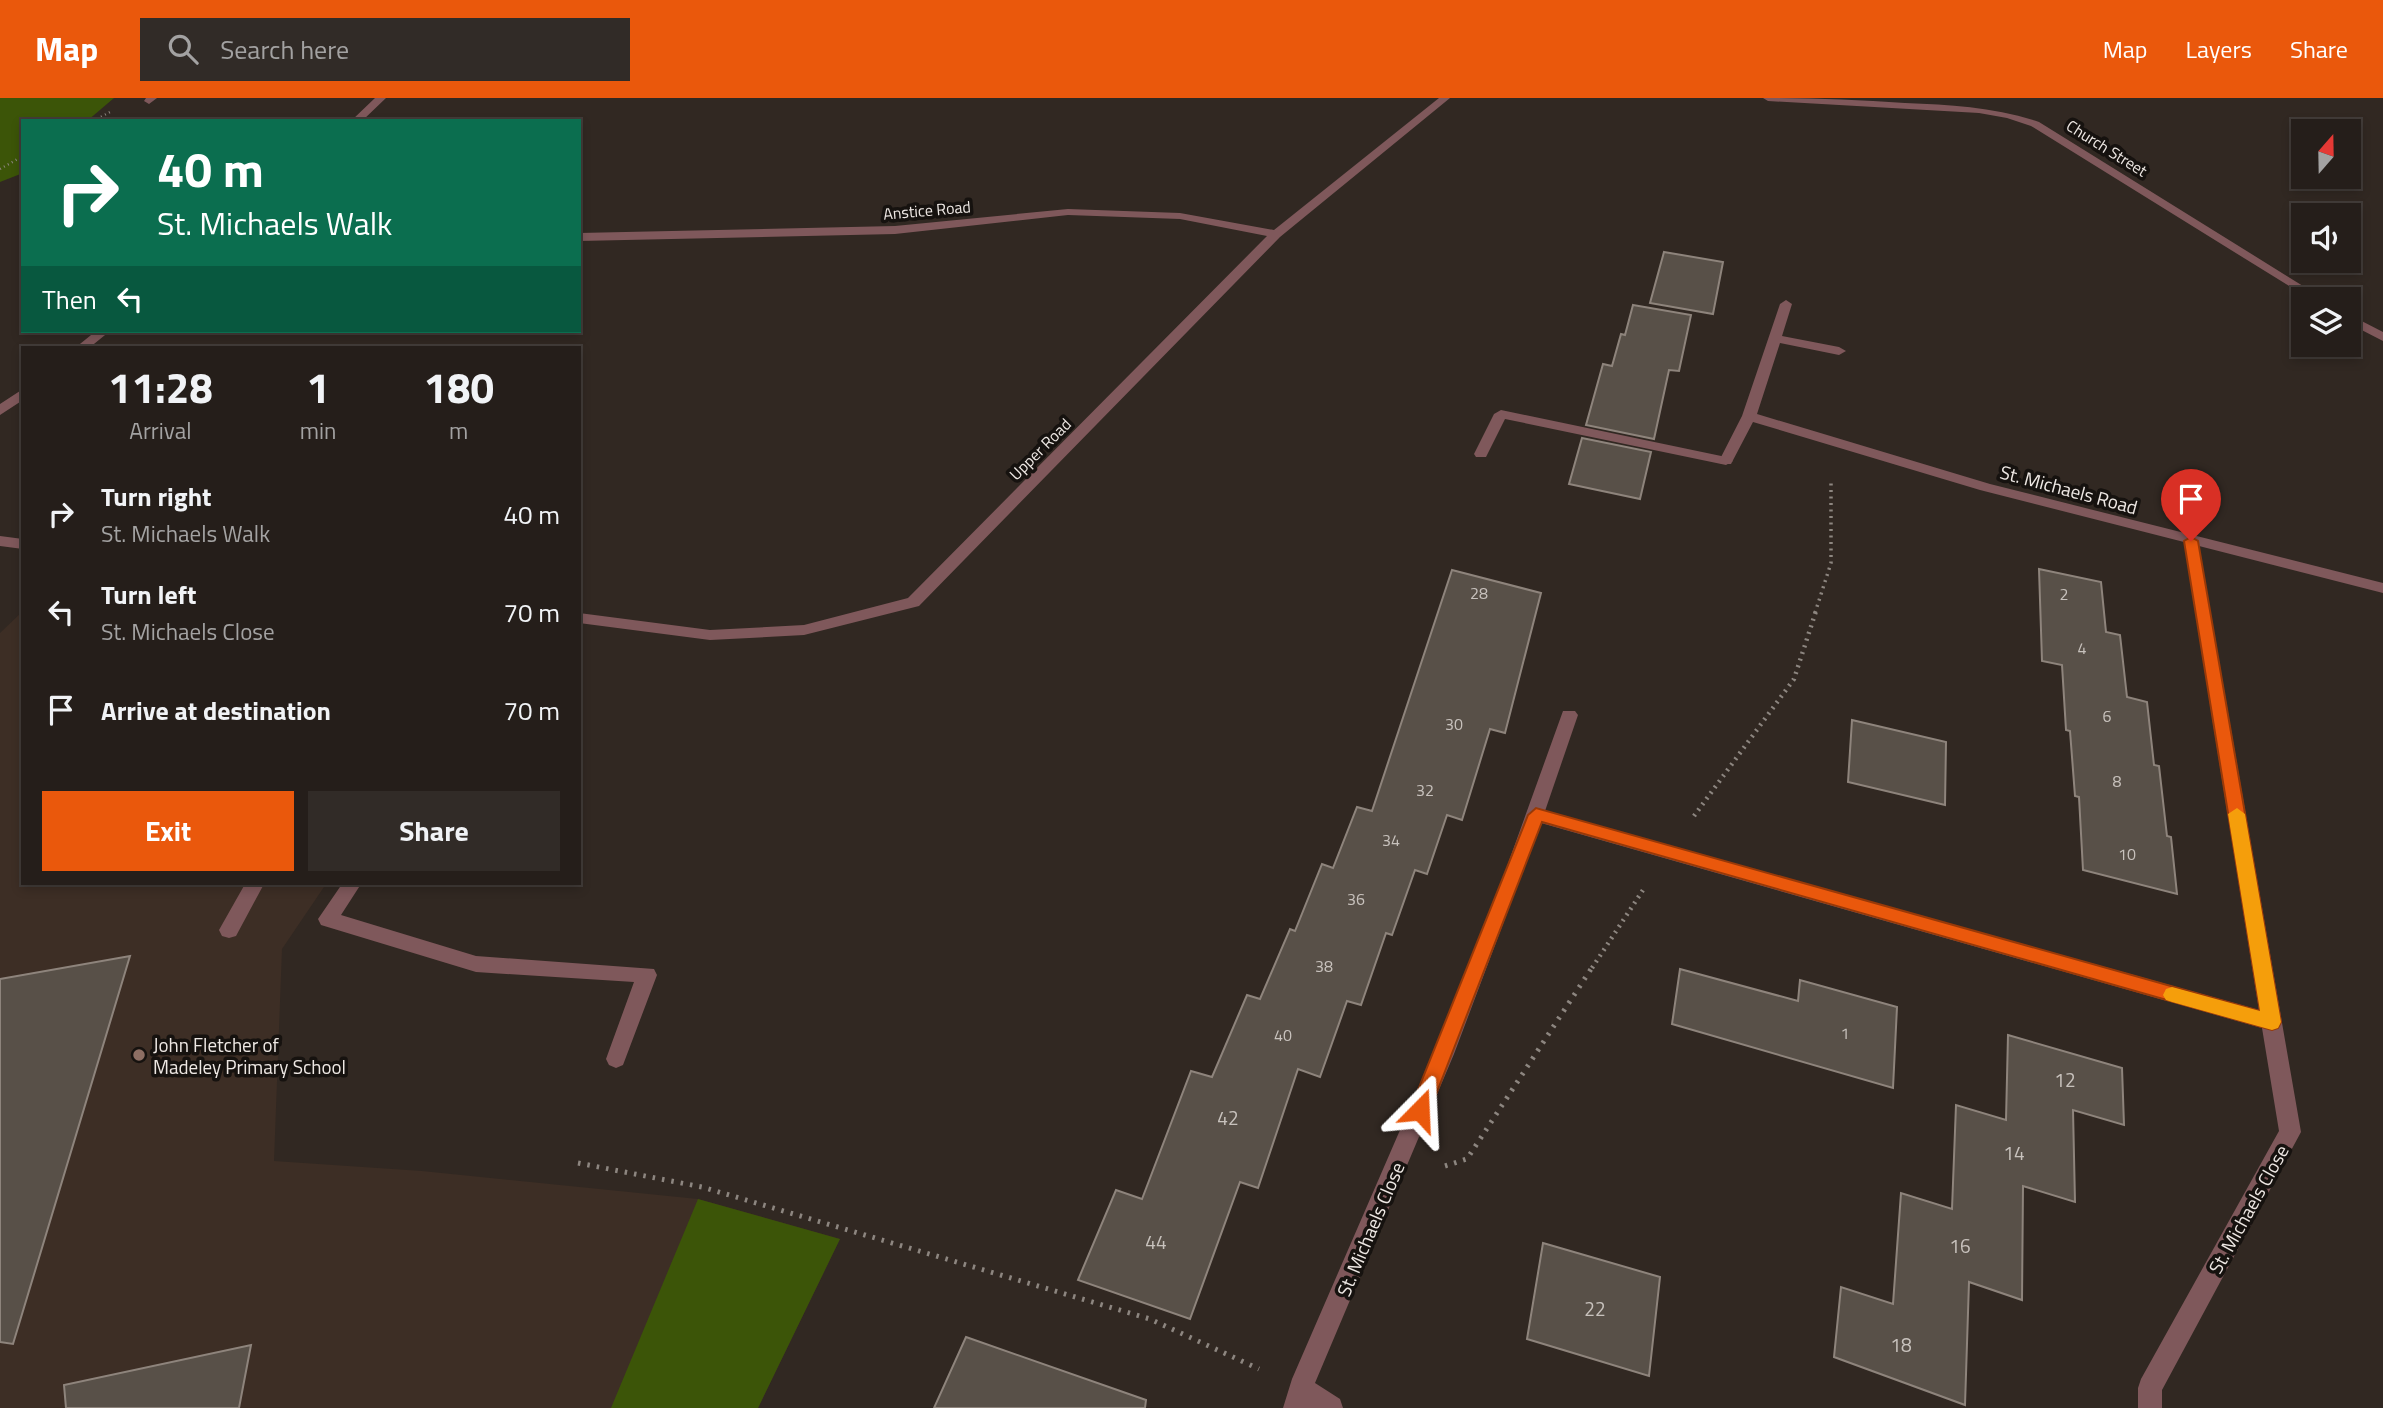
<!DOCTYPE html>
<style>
:root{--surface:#251e1a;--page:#312b27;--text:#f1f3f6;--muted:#a3a2a2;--line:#423c39;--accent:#ea580c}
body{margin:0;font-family:"Titillium Web",sans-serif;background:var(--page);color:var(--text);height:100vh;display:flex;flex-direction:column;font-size:26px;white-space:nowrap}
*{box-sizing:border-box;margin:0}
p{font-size:23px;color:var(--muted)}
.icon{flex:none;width:38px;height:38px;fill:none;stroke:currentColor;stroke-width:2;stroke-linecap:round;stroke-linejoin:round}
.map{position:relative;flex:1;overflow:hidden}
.drawer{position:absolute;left:21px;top:248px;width:560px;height:539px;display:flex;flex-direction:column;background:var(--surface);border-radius:0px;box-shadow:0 4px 10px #0003,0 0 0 2px var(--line)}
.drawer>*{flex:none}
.top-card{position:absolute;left:21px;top:21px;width:560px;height:214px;border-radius:0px;box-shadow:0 4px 10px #0003,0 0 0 2px var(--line);background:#0b6e4f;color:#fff;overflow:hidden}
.needle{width:46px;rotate:20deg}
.fabs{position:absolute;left:2291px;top:21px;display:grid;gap:14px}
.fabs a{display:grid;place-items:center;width:70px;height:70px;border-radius:0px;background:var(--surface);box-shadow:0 4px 10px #0003,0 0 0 2px var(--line);font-size:35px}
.pin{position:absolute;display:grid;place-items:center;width:60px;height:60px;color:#fff;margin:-72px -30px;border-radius:50% 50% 50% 0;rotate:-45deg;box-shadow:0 0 7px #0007}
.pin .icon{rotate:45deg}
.me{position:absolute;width:77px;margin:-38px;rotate:21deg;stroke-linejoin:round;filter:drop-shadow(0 0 5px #0008)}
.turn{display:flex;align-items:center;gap:24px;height:147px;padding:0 21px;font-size:32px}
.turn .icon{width:91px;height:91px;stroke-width:2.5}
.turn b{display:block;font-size:49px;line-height:60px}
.then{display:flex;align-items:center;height:66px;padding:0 21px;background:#0003;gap:14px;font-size:26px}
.eta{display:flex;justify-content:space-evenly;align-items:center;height:119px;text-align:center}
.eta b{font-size:42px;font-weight:700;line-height:49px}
.button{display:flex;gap:14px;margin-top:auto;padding:14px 21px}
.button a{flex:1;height:80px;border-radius:0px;background:var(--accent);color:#fff;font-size:28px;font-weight:700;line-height:80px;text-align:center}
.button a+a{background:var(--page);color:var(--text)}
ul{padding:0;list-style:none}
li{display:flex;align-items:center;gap:21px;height:98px;padding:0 21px}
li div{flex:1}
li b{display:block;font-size:26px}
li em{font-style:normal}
header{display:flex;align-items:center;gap:42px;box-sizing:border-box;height:98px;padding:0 35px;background:var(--accent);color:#fff}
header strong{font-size:33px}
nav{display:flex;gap:38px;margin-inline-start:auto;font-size:24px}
.search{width:490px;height:63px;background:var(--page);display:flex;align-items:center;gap:18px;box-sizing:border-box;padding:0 24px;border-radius:0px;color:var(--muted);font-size:26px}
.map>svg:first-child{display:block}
</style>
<header>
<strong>Map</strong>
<div class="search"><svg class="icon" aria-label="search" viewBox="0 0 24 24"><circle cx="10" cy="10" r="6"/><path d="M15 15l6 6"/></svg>Search here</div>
<nav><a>Map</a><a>Layers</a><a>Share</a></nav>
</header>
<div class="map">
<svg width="2383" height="1310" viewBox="0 0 2383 1310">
<rect width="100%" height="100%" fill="#312822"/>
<path fill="#3d2e25" d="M23 513V786H326L282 851 274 1063 422 1073 698 1101 840 1141 758 1310H0V535Z"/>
<path fill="#3c5508" d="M0 0H114L87 23H23V75L0 84Z
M698 1101 840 1141 758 1310H611Z"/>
<path fill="#585048" stroke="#8e847c" stroke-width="2" d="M1664 154 1723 164 1713 216 1650 205Z
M1633 207 1691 217 1679 273 1669 272 1654 341 1586 327 1603 266 1612 268 1621 236 1625 237Z
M1582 340 1651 354 1640 401 1569 386Z
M2039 471 2101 484 2106 534 2120 537 2127 599 2147 604 2154 667 2159 668 2167 738 2171 739 2177 796 2083 772 2079 699 2075 698 2070 633 2066 632 2062 567 2042 563Z
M1452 472 1541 495 1505 635 1490 631 1462 722 1447 717 1427 776 1415 772 1392 837 1386 835 1361 907 1347 903 1320 979 1298 971 1258 1090 1240 1084 1190 1221 1078 1182 1116 1092 1142 1101 1191 973 1212 979 1247 897 1260 901 1290 831 1295 833 1322 766 1333 770 1357 709 1372 713Z
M1852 622 1946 644 1945 707 1848 684Z
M130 858 13 1246 0 1244V881Z
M1680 871 1798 903 1800 882 1897 909 1893 990 1672 926Z
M2008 937 2122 970 2124 1027 2073 1012 2075 1104 2023 1088 2022 1202 1969 1184 1965 1307 1834 1259 1841 1189 1893 1206 1901 1095 1952 1111 1956 1007 2006 1022Z
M1543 1145 1660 1179 1649 1278 1527 1241Z
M966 1239 1146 1302 1145 1310H934Z
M251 1247 239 1310H66L64 1287Z"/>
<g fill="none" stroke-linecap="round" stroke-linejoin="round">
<path stroke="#8d8680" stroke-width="2.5" stroke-dasharray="1 3.5" stroke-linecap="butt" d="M93 23 112 13
M0 71 23 58"/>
<path stroke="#8d8680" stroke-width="3.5" stroke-dasharray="2 4.5" stroke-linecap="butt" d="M1815 515 1831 465V384"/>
<path stroke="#8d8680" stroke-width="4.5" stroke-dasharray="2 5" stroke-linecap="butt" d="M1694 718 1794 581 1816 513
M1592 870 1643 792"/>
<path stroke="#8d8680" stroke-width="5" stroke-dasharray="2.5 7" stroke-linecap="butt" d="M578 1065 702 1089 1150 1221 1259 1271
M1445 1068 1467 1061 1593 868"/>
<path fill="#7f585b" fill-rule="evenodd" d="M157 0 149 6 144 3 146 0Z
M1501 312 1726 359 1733 363 1726 367 1505 321 1486 359H1476L1474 356 1494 316Z
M245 786H264L236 838 229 840 222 838 219 832Z"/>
<path fill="#7f585b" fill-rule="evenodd" d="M375 0H386L362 23H351Z
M1439 0H1450L1280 139 919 508 804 537 710 542 579 525V515L710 532 804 527 908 500 1267 138 1180 121 1068 117 895 136 579 143V135L895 128 1068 111 1180 115 1274 132Z
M1763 0C1810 0 1857 2 1905 5 1951 7 1995 9 2039 24L2324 201H2310L2031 28 2007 20 1979 15 1768 3Z
M1786 202 1792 206 1782 238 1839 249 1846 253 1839 257 1780 245 1757 316 1990 386 2383 485V495L2199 448 2301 1034 2162 1292V1310H2138V1290L2141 1281 2279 1033 2262 930 1541 725 1454 956 1315 1285 1340 1301 1343 1310H1283L1292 1281 1433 956 1500 788 1563 613H1575L1578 617 1545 713 2259 912 2184 444 1980 392 1753 324 1731 366H1721L1719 363 1742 318 1780 206Z
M2348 216 2383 234V243L2348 225Z
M96 233H110L89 250H75Z
M23 291V302L0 317V306Z
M0 438 23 441V451L0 448Z
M342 786H361L341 817 476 858 654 871 657 877 623 967 616 970 609 967 606 961 634 884 476 874 321 827 318 821Z"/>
</g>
<path fill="#ea580c" stroke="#983908" stroke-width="2" d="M2191 439 2198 443 2281 924 2278 930 2272 932 1542 724 1430 1012 1427 1018 1420 1021 1413 1018 1410 1012 1528 717 1536 710 2260 913 2184 443Z"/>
<path fill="#f59e0b" d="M2237 710 2245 716 2281 924 2278 930 2272 932 2172 904 2166 902 2163 897 2166 891 2172 889 2260 913 2228 716Z"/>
<circle fill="#8d6e63" stroke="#16120f" stroke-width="2.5" cx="139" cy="957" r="7"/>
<g text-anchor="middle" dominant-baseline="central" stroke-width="7" stroke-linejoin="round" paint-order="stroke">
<g font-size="16" fill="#eee8e4" stroke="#16120f">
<text transform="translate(2107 50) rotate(32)">Church Street</text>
<text transform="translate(927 112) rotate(-5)">Anstice Road</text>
<text transform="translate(1040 351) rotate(-45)">Upper Road</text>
</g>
<g font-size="16" fill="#c8c2bd">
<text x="1479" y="495">28</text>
<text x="2064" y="496">2</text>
<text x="2082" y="550">4</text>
<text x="2107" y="618">6</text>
<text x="1454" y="626">30</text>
<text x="2117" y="683">8</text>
<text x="1425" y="692">32</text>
<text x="1391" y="742">34</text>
<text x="2127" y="756">10</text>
<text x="1356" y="801">36</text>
<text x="1324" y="868">38</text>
<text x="1845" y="935">1</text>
<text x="1283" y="937">40</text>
</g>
<g font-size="19" fill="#eee8e4" stroke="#16120f">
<text transform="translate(2069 391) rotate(15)">St. Michaels Road</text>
<text transform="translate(2248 1111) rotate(-61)">St. Michaels Close</text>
<text transform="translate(1370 1131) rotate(-67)">St. Michaels Close</text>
</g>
<g font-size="19" fill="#eee8e4" stroke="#16120f" text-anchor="start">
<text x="153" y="946">John Fletcher of<tspan x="153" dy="22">Madeley Primary School</tspan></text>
</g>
<g font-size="19" fill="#c8c2bd">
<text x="2065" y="981">12</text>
<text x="1228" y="1019">42</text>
<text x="2014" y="1054">14</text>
<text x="1156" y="1143">44</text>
<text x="1960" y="1147">16</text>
<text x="1595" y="1210">22</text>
<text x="1901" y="1246">18</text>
</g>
</g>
</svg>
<div class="fabs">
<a><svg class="needle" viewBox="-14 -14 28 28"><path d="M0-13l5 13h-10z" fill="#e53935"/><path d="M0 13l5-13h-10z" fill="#a3a2a2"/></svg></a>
<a><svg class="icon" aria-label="sound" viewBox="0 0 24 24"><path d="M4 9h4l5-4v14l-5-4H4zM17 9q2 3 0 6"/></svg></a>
<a><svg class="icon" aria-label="layers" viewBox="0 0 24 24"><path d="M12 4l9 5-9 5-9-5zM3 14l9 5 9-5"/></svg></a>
</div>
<div class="pin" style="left:2191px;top:443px;background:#d93025"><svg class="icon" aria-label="arrive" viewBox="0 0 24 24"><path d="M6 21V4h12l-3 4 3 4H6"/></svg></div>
<svg class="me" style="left:1420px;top:1012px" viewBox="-20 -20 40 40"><path d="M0-17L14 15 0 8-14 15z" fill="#ea580c" stroke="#fff" stroke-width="4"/></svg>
<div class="top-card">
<div class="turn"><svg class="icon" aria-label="right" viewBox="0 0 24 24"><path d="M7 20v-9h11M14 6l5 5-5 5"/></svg><div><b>40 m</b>St. Michaels Walk</div></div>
<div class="then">Then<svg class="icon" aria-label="left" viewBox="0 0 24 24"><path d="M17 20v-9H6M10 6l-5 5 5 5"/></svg></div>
</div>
<section class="drawer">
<div class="eta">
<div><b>11:28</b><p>Arrival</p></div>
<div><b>1</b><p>min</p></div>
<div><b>180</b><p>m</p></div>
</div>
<ul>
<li><svg class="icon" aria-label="right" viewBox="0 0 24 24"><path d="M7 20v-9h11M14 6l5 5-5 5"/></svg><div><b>Turn right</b><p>St. Michaels Walk</p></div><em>40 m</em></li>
<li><svg class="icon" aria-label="left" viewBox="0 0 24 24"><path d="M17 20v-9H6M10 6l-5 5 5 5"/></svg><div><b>Turn left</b><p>St. Michaels Close</p></div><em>70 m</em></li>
<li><svg class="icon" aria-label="arrive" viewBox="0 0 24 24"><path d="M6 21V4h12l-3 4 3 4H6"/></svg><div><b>Arrive at destination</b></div><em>70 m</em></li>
</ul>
<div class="button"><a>Exit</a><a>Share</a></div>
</section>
</div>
